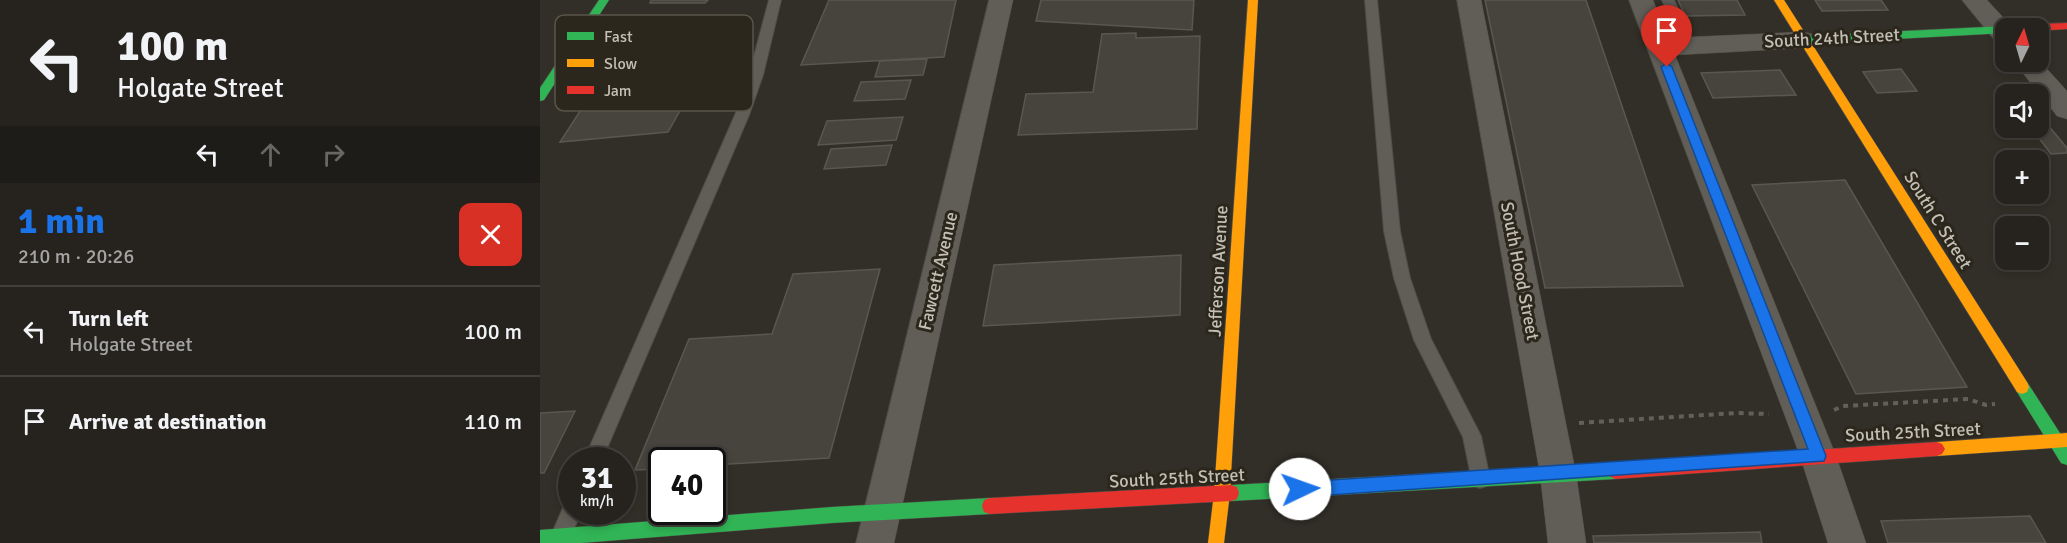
<!DOCTYPE html>
<meta charset="utf-8">
<style>
:root{--surface:#26231e;--page:#2e2b27;--text:#f1f3f6;--muted:#a4a4a4;--line:#42403c;--accent:#1a73e8}
body{margin:0;font-family:Signika,sans-serif;background:var(--page);color:var(--text);height:100vh;display:flex;flex-direction:column;font-size:22px;white-space:nowrap}
*{box-sizing:border-box;margin:0}
p{font-size:20px;color:var(--muted)}
.icon{flex:none;width:33px;height:33px;fill:none;stroke:currentColor;stroke-width:2;stroke-linecap:round;stroke-linejoin:round}
.map{position:relative;flex:1;overflow:hidden}
.sheet{display:flex;flex-direction:column;background:var(--surface);width:540px}
.sheet>*{flex:none}
.hud{background:#26231e;color:var(--text);overflow:hidden}
.needle{width:39px;rotate:5deg}
.fabs{position:absolute;left:1455px;top:18px;display:grid;gap:12px}
.fabs a{display:grid;place-items:center;width:54px;height:54px;border-radius:12px;background:var(--surface);box-shadow:0 3px 9px #0003,0 0 0 2px var(--line);font-size:30px}
.speed{position:absolute;left:18px;top:447px;display:flex;gap:12px;font-size:30px;font-weight:700;text-align:center}
.speed>*{display:grid;place-content:center;width:78px;height:78px;border-radius:50%;background:var(--surface);box-shadow:0 3px 9px #0003,0 0 0 2px var(--line);line-height:1}
.speed small{font-size:15px;font-weight:400}
.speed .limit{border:3px solid #111;border-radius:9px;background:#fff;color:#111}
.pin{position:absolute;display:grid;place-items:center;width:51px;height:51px;color:#fff;margin:-62px -26px;border-radius:50% 50% 50% 0;rotate:-45deg;box-shadow:0 0 6px #0007}
.pin .icon{rotate:45deg}
.me{position:absolute;width:66px;margin:-33px;rotate:87deg;stroke-linejoin:round;filter:drop-shadow(0 0 4px #0008)}
.turn{display:flex;align-items:center;gap:21px;height:126px;padding:0 18px;font-size:27px}
.turn .icon{width:78px;height:78px;stroke-width:2.5}
.turn b{display:block;font-size:42px;line-height:51px}
.lanes{display:flex;align-items:center;height:57px;padding:0 18px;background:#0003;justify-content:center;gap:30px;direction:ltr}
.lanes .off{opacity:.35}
.round{display:grid;place-items:center;flex:none;width:63px;height:63px;border-radius:12px;background:var(--page)}
.head{display:flex;align-items:center;justify-content:space-between;height:102px;padding:0 18px}
h1{font-size:36px;font-weight:800;line-height:45px;color:var(--accent)}
ul{padding:0;list-style:none}
li{display:flex;align-items:center;gap:18px;height:90px;padding:0 18px;border-top:2px solid var(--line)}
li div{flex:1}
li b{display:block;font-size:22px}
li em{font-style:normal}
main{display:flex;flex:1;min-height:0}
.map>svg:first-child{display:block}
</style>
<main>
<section class="sheet">
<div class="hud">
<div class="turn"><svg class="icon" aria-label="left" viewBox="0 0 24 24"><path d="M17 20v-9H6M10 6l-5 5 5 5"/></svg><div><b>100 m</b>Holgate Street</div></div>
<div class="lanes"><svg class="icon" aria-label="left" viewBox="0 0 24 24"><path d="M17 20v-9H6M10 6l-5 5 5 5"/></svg><svg class="icon off" aria-label="ahead" viewBox="0 0 24 24"><path d="M12 20V5M6 11l6-6 6 6"/></svg><svg class="icon off" aria-label="right" viewBox="0 0 24 24"><path d="M7 20v-9h11M14 6l5 5-5 5"/></svg></div>
</div>
<div class="head"><div><h1>1 min</h1><p>210 m · 20:26</p></div><a class="round" style="background:#d93025;color:#fff"><svg class="icon" aria-label="close" viewBox="0 0 24 24"><path d="M6 6l12 12M18 6L6 18"/></svg></a></div>
<ul>
<li><svg class="icon" aria-label="left" viewBox="0 0 24 24"><path d="M17 20v-9H6M10 6l-5 5 5 5"/></svg><div><b>Turn left</b><p>Holgate Street</p></div><em>100 m</em></li>
<li><svg class="icon" aria-label="arrive" viewBox="0 0 24 24"><path d="M6 21V4h12l-3 4 3 4H6"/></svg><div><b>Arrive at destination</b></div><em>110 m</em></li>
</ul>
</section>
<div class="map">
<svg width="1527" height="543" viewBox="0 0 1527 543">
<rect width="100%" height="100%" fill="#322f28"/>
<path fill="#47443d" stroke="#5a5750" stroke-width="1.5" d="M111 0H168L165 3H110Z
M289 0H416L404 57 261 65Z
M501 0H654L652 30 496 21Z
M945 0H1046L1143 286 1005 288Z
M1138 0H1197L1205 15 1145 16Z
M1275 0H1341L1348 10 1282 11Z
M184 32 128 132 20 142 86 40Z
M596 33V38L660 36 657 129 478 135 486 94 553 92 562 34Z
M387 59 383 75 335 77 340 61Z
M1361 69 1377 91 1337 93 1323 72Z
M1240 70 1256 95 1173 98 1161 73Z
M371 80 365 99 314 101 321 82Z
M1498 113 1527 148V153L1511 154 1491 128H1498Z
M363 117 356 140 278 145 287 121Z
M352 145 346 165 284 169 291 149Z
M1305 180 1427 387 1316 394 1212 185Z
M641 255 640 315 443 326 454 265Z
M340 269 289 458 172 465V460H122V469L95 470 149 339 232 334 253 274Z
M35 411 4 473H0V413Z
M1490 516 1506 543H1348L1341 521Z
M1220 532 1222 543H1054L1053 536Z"/>
<g fill="none" stroke-linecap="round" stroke-linejoin="round">
<defs>
<path id="lane" d="M229 0H241L223 75 209 115 62 460H44L195 115 209 75Z
M825 0H837L860 231 870 278 891 339 941 436 950 479 947 486 940 488 933 486 923 437 874 340 854 278 844 231Z
M1122 0H1134L1155 46 1153 49H1143Z
M32 500V512H41L28 543H8L25 503Z"/>
<path id="street" d="M449 0H473L354 543H316Z
M917 0H941L1036 474 1046 543H1008L1000 474Z
M1089 0H1113L1128 38 1263 32 1272 34 1276 40 1272 46 1263 48 1135 55 1296 456 1326 543H1288L1260 456Z
M1422 0H1447L1473 28H1466V45L1457 43Z
M1498 59 1527 91V119L1517 116 1474 62H1498Z"/>
<path id="fast" d="M59 0H69L4 100 0 101V88Z
M1466 26 1471 28H1466V33L1263 44 1258 40 1263 36Z
M1482 380 1487 382 1527 444V465L1521 463 1477 392 1475 387 1477 382Z
M1075 463 1081 466 1083 471 1081 476 1075 479 691 501 685 499 683 493 685 487 691 485Z
M450 498 456 500 458 506 456 512 450 514 292 523 41 543H0V530L292 507Z"/>
<path id="slow" d="M708 0H718L690 493 684 543H668L674 493Z
M1234 0H1244L1487 382 1489 387 1487 392 1482 394 1477 392Z
M1527 433V447L1397 456 1392 454 1389 449 1392 444 1397 442Z"/>
<path id="jam" d="M1527 23V29L1498 31V28H1467L1472 25Z
M1397 442 1402 444 1405 449 1402 454 1397 456 1075 479 1069 476 1067 471 1069 466 1075 463Z
M691 485 697 487 699 493 697 499 691 501 450 514 444 512 442 506 444 500 450 498Z"/>
</defs>
<use href="#lane" stroke="#4f4c46" stroke-width="2"/>
<use href="#street" stroke="#4f4c46" stroke-width="1"/>
<use href="#fast" stroke="#4f4c46" stroke-width="1"/>
<use href="#slow" stroke="#4f4c46" stroke-width="1"/>
<use href="#jam" stroke="#4f4c46" stroke-width="1"/>
<path stroke="#63605a" stroke-width="4" stroke-dasharray="5 5" stroke-linecap="butt" d="M1294 410 1303 406 1428 399 1446 405 1455 404
M1039 423 1196 413 1229 414"/>
<use href="#lane" fill="#615e58" fill-rule="evenodd"/>
<use href="#street" fill="#615e58" fill-rule="evenodd"/>
<use href="#fast" fill="#30b455" fill-rule="evenodd"/>
<use href="#slow" fill="#ff9f0a" fill-rule="evenodd"/>
<use href="#jam" fill="#e5322d" fill-rule="evenodd"/>
</g>
<path fill="#1a73e8" stroke="#114b97" stroke-width="1.5" d="M1127 63 1132 67 1286 456 1284 461 760 497 755 495 752 489 755 484 760 482 1268 449 1121 67Z"/>
<g text-anchor="middle" dominant-baseline="central" stroke-width="6" stroke-linejoin="round" paint-order="stroke">
<g font-size="18" fill="#c3bfb3" stroke="#2c271d">
<text transform="translate(1292 38) rotate(-3)">South 24th Street</text>
<text transform="translate(1398 220) rotate(58)">South C Street</text>
<text transform="translate(398 271) rotate(-77)">Fawcett Avenue</text>
<text transform="translate(678 271) rotate(-87)">Jefferson Avenue</text>
<text transform="translate(980 271) rotate(79)">South Hood Street</text>
<text transform="translate(1373 432) rotate(-3)">South 25th Street</text>
<text transform="translate(637 478) rotate(-3)">South 25th Street</text>
</g>
</g>
<rect x="15" y="15" width="198" height="96" rx="9" fill="#2c271d" stroke="#59554a" stroke-width="1.5"/>
<rect x="27" y="32" width="27" height="8" fill="#30b455"/>
<rect x="27" y="59" width="27" height="8" fill="#ff9f0a"/>
<rect x="27" y="86" width="27" height="8" fill="#e5322d"/>
<g font-size="16" fill="#c3bfb3">
<text x="64" y="42">Fast</text>
<text x="64" y="69">Slow</text>
<text x="64" y="96">Jam</text>
</g>
</svg>
<div class="fabs">
<a><svg class="needle" viewBox="-14 -14 28 28"><path d="M0-13l5 13h-10z" fill="#e53935"/><path d="M0 13l5-13h-10z" fill="#a4a4a4"/></svg></a>
<a><svg class="icon" aria-label="sound" viewBox="0 0 24 24"><path d="M4 9h4l5-4v14l-5-4H4zM17 9q2 3 0 6"/></svg></a>
<a>+</a>
<a>−</a>
</div>
<div class="speed"><div>31<small>km/h</small></div><div class="limit">40</div></div>
<div class="pin" style="left:1127px;top:67px;background:#d93025"><svg class="icon" aria-label="arrive" viewBox="0 0 24 24"><path d="M6 21V4h12l-3 4 3 4H6"/></svg></div>
<svg class="me" style="left:760px;top:489px" viewBox="-20 -20 40 40"><circle r="19" fill="#fff"/><path d="M0-13L10 11 0 6-10 11z" fill="#1a73e8"/></svg>
</div>
</main>
